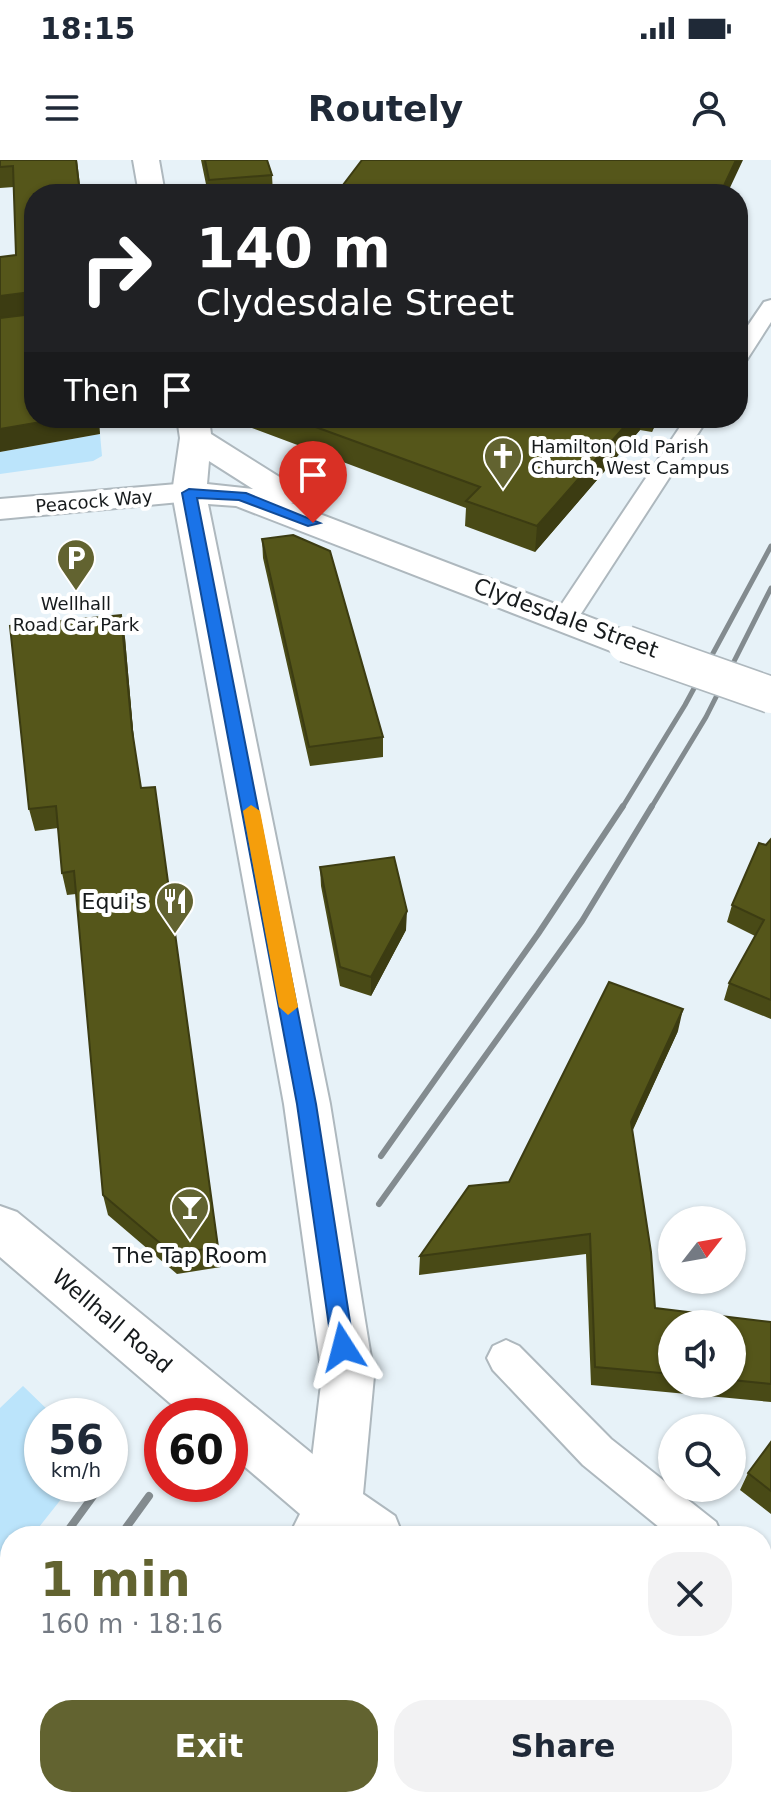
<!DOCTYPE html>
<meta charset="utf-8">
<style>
:root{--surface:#fff;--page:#f2f2f3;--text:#1f2937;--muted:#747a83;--accent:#626330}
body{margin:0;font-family:"DejaVu Sans",sans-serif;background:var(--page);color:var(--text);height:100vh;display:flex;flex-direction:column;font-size:30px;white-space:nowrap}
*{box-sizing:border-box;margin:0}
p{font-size:26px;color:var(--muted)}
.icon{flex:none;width:44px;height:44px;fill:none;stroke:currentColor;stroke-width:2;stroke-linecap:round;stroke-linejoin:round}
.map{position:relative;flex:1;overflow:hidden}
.side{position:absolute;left:0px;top:1366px;width:772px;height:282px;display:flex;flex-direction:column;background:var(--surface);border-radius:32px 32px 0 0;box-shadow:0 2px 6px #0004}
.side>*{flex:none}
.guide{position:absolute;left:24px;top:24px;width:724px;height:244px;border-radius:32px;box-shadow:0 2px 6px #0004;background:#202124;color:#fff;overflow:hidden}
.needle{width:52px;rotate:59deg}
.tools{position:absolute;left:658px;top:1046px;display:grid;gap:16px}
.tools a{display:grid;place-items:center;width:88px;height:88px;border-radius:50%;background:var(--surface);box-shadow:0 2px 6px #0004;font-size:40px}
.speed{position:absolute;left:24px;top:1238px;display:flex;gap:16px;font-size:40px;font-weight:700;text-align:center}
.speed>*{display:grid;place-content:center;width:104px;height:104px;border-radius:50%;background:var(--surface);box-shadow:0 2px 6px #0004;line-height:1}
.speed small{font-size:20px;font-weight:400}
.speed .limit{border:12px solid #d22;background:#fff;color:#111}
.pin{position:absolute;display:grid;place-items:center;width:68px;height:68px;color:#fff;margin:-82px -34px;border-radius:50% 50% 50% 0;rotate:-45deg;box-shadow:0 0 8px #0007}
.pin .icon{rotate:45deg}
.me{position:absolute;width:88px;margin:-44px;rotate:351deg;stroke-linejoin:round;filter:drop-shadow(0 0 6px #0008)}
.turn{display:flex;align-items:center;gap:28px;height:168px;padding:0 40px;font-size:36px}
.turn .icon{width:104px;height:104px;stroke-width:2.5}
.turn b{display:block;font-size:56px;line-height:68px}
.then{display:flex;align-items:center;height:76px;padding:0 40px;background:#0003;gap:16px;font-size:30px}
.round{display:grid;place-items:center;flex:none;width:84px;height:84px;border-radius:32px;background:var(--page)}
.overview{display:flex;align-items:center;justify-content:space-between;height:136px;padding:0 40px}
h1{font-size:48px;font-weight:700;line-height:60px;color:var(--accent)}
.action{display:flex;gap:16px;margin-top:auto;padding:16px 40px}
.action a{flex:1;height:92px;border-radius:32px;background:var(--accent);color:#fff;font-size:32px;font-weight:700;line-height:92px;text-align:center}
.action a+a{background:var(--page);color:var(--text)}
.status{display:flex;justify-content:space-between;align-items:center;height:56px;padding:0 40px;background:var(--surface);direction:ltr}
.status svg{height:22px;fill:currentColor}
header{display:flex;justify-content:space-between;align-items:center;height:104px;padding:0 40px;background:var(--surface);font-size:36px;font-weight:700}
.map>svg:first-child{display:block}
</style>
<div class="status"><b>18:15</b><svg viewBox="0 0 49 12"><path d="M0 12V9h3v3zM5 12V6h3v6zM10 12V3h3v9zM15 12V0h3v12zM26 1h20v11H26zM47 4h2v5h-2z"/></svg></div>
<header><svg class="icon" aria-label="menu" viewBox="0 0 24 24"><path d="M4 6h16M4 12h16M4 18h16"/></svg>Routely<svg class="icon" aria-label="person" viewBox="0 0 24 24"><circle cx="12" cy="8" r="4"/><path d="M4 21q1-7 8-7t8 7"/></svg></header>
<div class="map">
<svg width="771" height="1647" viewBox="0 0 771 1647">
<rect width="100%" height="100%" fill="#e7f2f8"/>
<path fill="#bbe4fb" d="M100 274 102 296 93 301 0 314V292Z
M23 1226 54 1256H42V1324H73L32 1376H10V1404L0 1417V1248Z"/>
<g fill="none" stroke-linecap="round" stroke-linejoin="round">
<defs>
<path id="service" d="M771 140V162L746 201 738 203V180L764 142Z
M686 258H708L573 466 564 468 555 466 551 460Z
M506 1180 519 1186 611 1279 716 1362 722 1376H670L583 1305 493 1210 487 1198 493 1186Z
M762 1402 771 1406V1451L762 1447Z
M511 1638H558L555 1647H507Z"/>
<path id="secondary" d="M189 323 201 326 206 333 201 340 0 359V339Z
M0 1046 17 1052 354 1328 362 1347 354 1366 334 1374 314 1366 230 1294V1256H185L0 1097Z"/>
<path id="primary" d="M133 0H159L165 34H139Z
M177 258H209L211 274 297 328 302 335 297 342 291 343 639 476 644 484 639 492 626 496 613 492 236 346 208 344 330 944 374 1216 363 1334 395 1356 403 1376H289L307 1340 322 1216 284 944 172 333 180 278ZM209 301 253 329 207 324Z
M137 1638H200L196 1647H133Z
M683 1638H752L756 1647H687Z"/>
</defs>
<use href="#service" stroke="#aeb8be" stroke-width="4"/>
<use href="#secondary" stroke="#aeb8be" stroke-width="4"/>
<use href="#primary" stroke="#aeb8be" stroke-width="4"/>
<use href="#service" fill="#fff" fill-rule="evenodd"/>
<use href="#secondary" fill="#fff" fill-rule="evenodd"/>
<use href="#primary" fill="#fff" fill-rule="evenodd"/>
<path stroke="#838b8f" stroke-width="5" d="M622 648 685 545 771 386
M651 648 706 557 771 428"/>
<path stroke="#838b8f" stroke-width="6" d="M381 996 538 774 623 646
M379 1044 582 761 652 646"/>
<path stroke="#838b8f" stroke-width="8" d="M110 1313 114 1307
M64 1376 102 1324
M120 1376 149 1336
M0 1462 10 1448
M0 1541 10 1527"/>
<defs>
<path id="primary-bridge" d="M626 484 771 535"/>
</defs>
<use href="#primary-bridge" stroke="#aeb8be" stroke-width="39" stroke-linecap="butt"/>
<use href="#primary-bridge" stroke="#fff" stroke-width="36"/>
</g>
<path fill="#494a16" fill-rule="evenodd" d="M0 0H77L81 34H34L100 274 16 95 14 27 0 28Z
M201 0H267L272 15 273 34H208Z
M343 25 727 34H343Z
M251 258H658L652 272 640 270 535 392 465 366 466 348 252 268Z
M262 379 383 577V597L310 606 263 398Z
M121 455 125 478 135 592 141 628 155 627 221 1107 177 1114 108 1055 103 1035 76 734 67 735 62 713 58 668 35 671 29 649Z
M771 679V859L724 840 729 823 755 776 727 762 732 745Z
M320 707 406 770 371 836 340 826 321 726Z
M678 871 632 971 655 1148 771 1162V1242L591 1225 586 1094 419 1115 420 1096 509 1022ZM672 1164H732V1224H672Z
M771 1282V1354L740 1330 748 1313Z"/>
<path fill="#3c3c12" d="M736 0H743L727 34H720Z
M32 132 34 154 0 158V136Z
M64 258H99L100 274 0 292V269Z
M632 258H641L640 270 535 392 537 366Z
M654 258H658L652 272Z
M121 455 125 478 135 593 132 570Z
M407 751 406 770 371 836V817Z
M683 849 678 871 627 983 631 962Z"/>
<path fill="#55561a" stroke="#3c3c12" stroke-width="2" d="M0 0H76L80 34H34V258H64L0 269V158L32 154V132L0 136V97L16 95 13 6 0 7Z
M205 0H267L272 15 209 20Z
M362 0H736L720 34H401L343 25Z
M291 258H632L537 366 466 341 480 327Z
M293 375 330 391 383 577 309 587 262 379Z
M121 455 132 570 141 628 155 627 218 1087 173 1094 103 1035 74 711 62 713 56 646 29 649 10 466Z
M771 679V840L729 823 764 760 732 745 759 683 766 685Z
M394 697 407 751 371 817 340 807 320 707Z
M609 822 683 849 631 962 651 1092 655 1148 771 1162V1224L732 1220V1164H672V1214L595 1207 590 1074 420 1096 469 1026 509 1022Z
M771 1282V1331L748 1313Z"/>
<path fill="#1a73e8" stroke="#114b97" stroke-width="2" d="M189 329 246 333 320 363 308 366 239 340 197 338 316 944 354 1187 351 1194 343 1197 336 1194 332 1187 297 944 182 333Z"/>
<path fill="#f59e0b" d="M251 645 260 651 298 847 288 855 279 847 243 651Z"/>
<defs>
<symbol id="church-pin" viewBox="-11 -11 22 30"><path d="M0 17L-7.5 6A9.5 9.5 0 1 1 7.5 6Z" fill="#626330" stroke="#fff"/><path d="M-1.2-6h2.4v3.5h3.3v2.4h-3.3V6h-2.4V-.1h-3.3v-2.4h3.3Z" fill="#fff"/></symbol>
<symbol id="parking-pin" viewBox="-11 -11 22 30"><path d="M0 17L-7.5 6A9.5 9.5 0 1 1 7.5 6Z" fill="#626330" stroke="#fff"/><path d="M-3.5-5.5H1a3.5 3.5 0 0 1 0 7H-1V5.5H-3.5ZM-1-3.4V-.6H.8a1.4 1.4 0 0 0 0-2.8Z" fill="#fff"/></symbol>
<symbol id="restaurant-pin" viewBox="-11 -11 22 30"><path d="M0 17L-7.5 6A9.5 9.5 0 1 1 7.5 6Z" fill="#626330" stroke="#fff"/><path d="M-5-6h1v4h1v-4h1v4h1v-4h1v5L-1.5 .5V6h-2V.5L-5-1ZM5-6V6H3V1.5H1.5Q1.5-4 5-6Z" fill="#fff"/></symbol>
<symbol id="bar-pin" viewBox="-11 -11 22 30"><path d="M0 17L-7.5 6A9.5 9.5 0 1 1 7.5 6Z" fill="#626330" stroke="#fff"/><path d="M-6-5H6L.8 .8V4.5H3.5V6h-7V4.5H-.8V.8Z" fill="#fff"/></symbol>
</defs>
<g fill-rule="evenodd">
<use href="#church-pin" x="481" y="274" width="44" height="60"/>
<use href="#parking-pin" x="54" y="376" width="44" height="60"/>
<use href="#restaurant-pin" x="153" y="719" width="44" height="60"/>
<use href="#bar-pin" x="168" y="1025" width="44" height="60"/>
</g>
<g text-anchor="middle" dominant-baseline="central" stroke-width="8" stroke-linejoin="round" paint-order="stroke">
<g font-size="18" fill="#161a1c" stroke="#fff" text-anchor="start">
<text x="531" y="286">Hamilton Old Parish<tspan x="531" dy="21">Church, West Campus</tspan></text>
<text x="76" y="443" text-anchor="middle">Wellhall<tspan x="76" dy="21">Road Car Park</tspan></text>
</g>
<g font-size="18" fill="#161a1c" stroke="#fff">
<text transform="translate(94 341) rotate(-5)">Peacock Way</text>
</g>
<g font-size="22" fill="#161a1c" stroke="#fff">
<text transform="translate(566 458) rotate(20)">Clydesdale Street</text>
<text transform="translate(112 1161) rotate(40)">Wellhall Road</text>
</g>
<g font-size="22" fill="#161a1c" stroke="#fff" text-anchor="end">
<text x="147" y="741">Equi's</text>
<text x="190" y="1095" text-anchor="middle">The Tap Room</text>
</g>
</g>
</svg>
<div class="tools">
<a><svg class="needle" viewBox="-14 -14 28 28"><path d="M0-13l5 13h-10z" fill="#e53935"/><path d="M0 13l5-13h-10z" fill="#747a83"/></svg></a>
<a><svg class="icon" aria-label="sound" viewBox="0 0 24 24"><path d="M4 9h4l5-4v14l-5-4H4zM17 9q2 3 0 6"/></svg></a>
<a><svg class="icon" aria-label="search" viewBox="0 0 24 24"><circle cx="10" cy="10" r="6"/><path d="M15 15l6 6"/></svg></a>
</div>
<div class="speed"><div>56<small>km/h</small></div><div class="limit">60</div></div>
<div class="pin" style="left:313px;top:363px;background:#d93025"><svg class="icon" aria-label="arrive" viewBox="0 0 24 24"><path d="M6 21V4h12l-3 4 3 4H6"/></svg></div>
<svg class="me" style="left:343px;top:1187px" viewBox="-20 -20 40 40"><path d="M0-17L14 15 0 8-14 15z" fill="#1a73e8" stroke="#fff" stroke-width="4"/></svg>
<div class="guide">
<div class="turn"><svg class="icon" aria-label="right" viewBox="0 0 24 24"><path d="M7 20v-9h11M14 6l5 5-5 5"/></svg><div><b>140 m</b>Clydesdale Street</div></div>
<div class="then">Then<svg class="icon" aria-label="arrive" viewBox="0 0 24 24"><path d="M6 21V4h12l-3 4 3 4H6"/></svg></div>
</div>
<section class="side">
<div class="overview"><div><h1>1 min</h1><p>160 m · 18:16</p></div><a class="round"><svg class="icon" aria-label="close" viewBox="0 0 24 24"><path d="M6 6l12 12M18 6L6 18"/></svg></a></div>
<div class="action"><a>Exit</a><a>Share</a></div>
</section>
</div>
